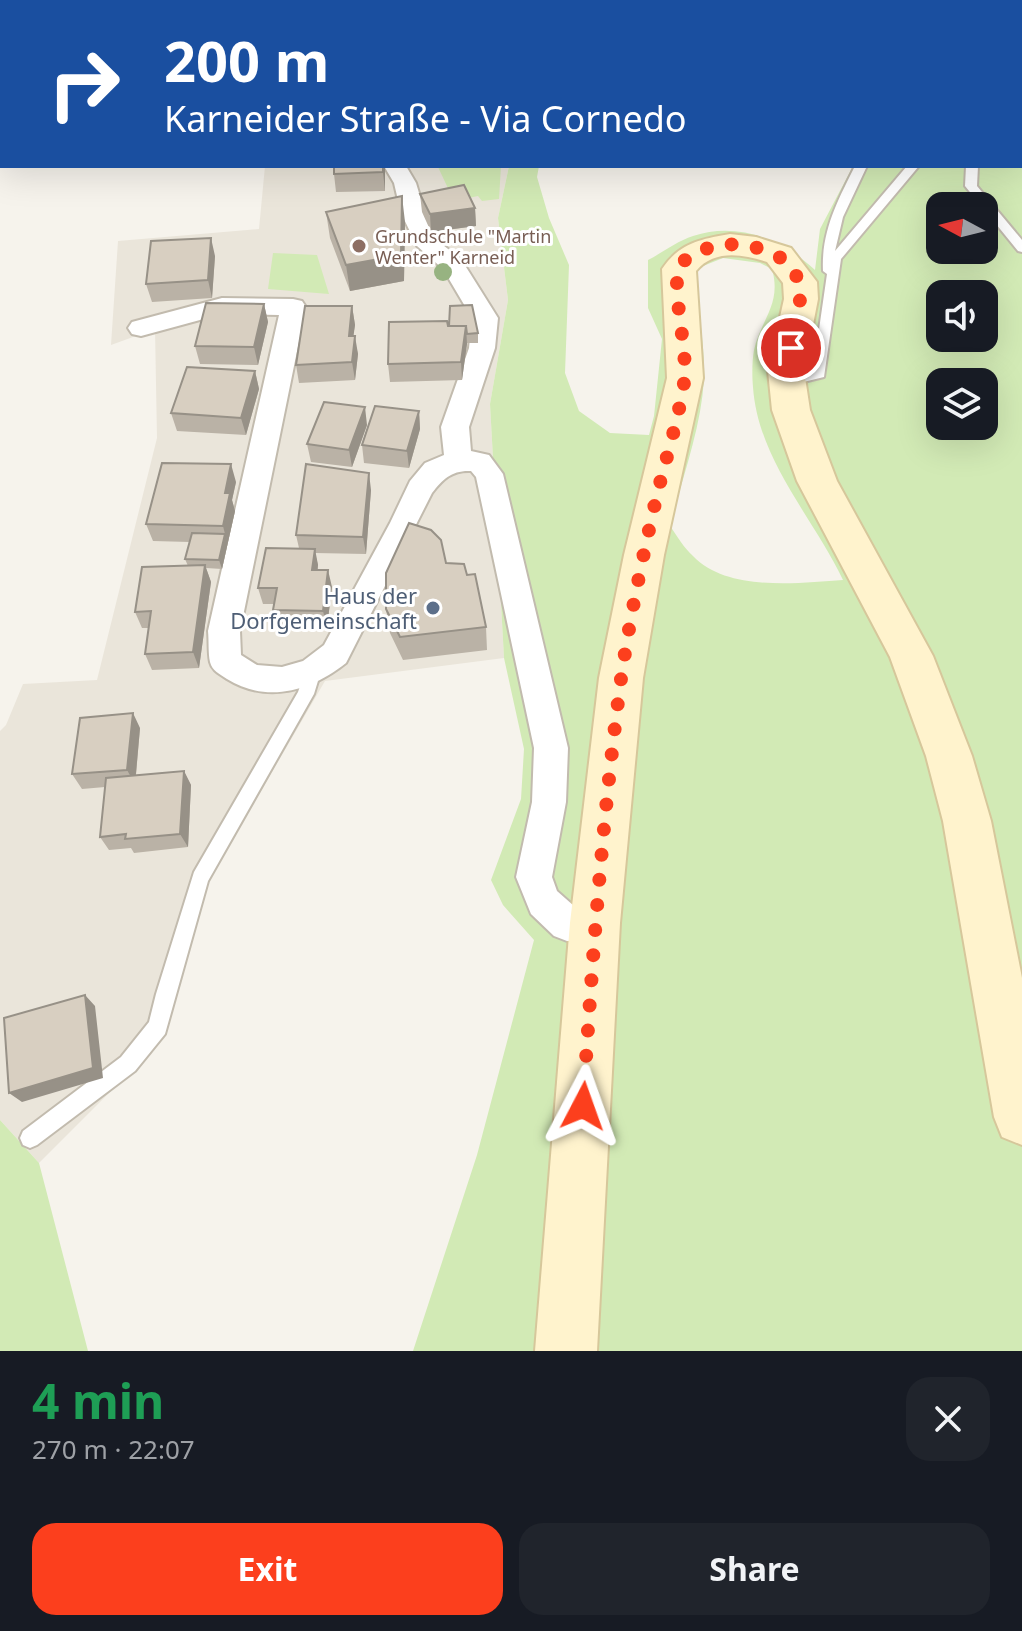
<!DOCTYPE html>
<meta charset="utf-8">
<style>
:root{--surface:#171b24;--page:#20242c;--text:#f1f3f6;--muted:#9ea1a6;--accent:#fc3f1d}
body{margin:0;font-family:"Noto Sans",sans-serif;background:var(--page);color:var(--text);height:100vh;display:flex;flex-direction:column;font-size:30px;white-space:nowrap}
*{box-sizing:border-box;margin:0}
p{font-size:26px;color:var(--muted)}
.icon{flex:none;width:44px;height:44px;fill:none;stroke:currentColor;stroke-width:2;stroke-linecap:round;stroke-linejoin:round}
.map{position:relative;height:1351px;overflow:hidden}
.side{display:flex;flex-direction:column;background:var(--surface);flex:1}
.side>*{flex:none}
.top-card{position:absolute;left:0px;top:0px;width:1022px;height:168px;box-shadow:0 8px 32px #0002;background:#1a4fa0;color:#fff;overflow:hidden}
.needle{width:52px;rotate:277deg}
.fabs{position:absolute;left:926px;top:192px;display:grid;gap:16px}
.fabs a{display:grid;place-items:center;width:72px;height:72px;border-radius:16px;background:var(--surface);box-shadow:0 8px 32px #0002;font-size:40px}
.pin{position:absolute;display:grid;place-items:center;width:68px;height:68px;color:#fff;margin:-34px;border:4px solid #fff;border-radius:50%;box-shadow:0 2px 8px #0007}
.me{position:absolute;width:88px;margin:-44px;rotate:4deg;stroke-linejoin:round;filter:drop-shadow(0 0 6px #0008)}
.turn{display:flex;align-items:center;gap:28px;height:168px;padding:0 32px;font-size:36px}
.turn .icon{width:104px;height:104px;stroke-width:2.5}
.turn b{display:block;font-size:56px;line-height:68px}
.round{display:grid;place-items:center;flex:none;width:84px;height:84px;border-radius:24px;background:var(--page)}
.head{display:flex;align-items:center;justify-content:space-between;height:136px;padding:0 32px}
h1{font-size:48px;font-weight:700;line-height:60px;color:#1e9e55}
.cta{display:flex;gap:16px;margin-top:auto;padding:16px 32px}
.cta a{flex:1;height:92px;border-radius:24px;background:var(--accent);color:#fff;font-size:32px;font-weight:700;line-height:92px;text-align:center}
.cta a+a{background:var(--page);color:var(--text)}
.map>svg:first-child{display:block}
</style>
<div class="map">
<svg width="1022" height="1351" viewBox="0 0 1022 1351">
<rect width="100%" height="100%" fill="#f6f3ec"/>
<path fill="#eae5da" d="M265 166H509L498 218 508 300 490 404 504 658 325 681 208 882 184 958 163 1039 39 1163 0 1120V731L6 725 23 684 97 680 157 438 155 329 111 345 118 241 259 229Z"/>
<path fill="#d2eab5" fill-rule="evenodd" d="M1022 41V1351H413L477 1155 534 940 503 905 491 880 521 799 524 749 504 658 490 404 508 300 498 218 509 166H539L537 177 549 218 569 265 565 373 579 411 610 433 649 435 654 416 662 339 648 308V260C662 253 677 241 693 236 738 221 783 240 815 270L820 229 853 166H1020ZM940 206H984V250H940ZM723 258 760 263 772 269C782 304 761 319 754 350 752 361 752 376 753 387 758 460 813 517 843 580 798 583 727 592 693 556 684 548 677 536 670 526 682 478 701 429 704 379 705 345 698 312 696 279L698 268ZM940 294H984V338H940ZM940 382H984V426H940Z
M501 166 499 199 482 201 478 196 454 201 438 167Z
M273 253 317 255 329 294 268 289Z
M0 1120 39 1163 88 1351H0Z"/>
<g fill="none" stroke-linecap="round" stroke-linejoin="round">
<defs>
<path id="lane" d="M795 0H805L806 2H796Z
M855 166H867L843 217 835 251 907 166H919L841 259 824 377 787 386 782 384V378L813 371 827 274 823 271C821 231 838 200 855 166Z
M966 166H978L977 186 1022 240V252L1018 251 965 186Z
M313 664 319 666 321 671 314 694 208 881 165 1034 135 1071 37 1145 30 1148 23 1145 20 1138 23 1131 121 1057 149 1022 156 994 194 872 298 692 307 666Z"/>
<path id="street" d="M381 0H401V2H381Z
M384 166H406L416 183 425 213 439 242 461 259 498 318 495 348 469 427 471 451 489 455 503 474 568 748 566 802 552 877 557 891 574 906H595L608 911 613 923 608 935 595 940 567 941 554 936 531 914 516 877 532 802 534 748 476 477 471 471C452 470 443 479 432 493L346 663C311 691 267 704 227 679 220 674 212 671 210 662 208 653 209 641 208 631L279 315 222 314 141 336 132 334 128 328 132 322 222 298 293 299 302 301 306 307 240 631 241 655 257 665 282 667 303 661 324 645 390 523 410 481 425 463 444 455 441 427 469 348 472 318 443 269 417 246 401 213 394 183Z"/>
<path id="secondary" d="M730 234 756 237 791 248 817 282 818 299 804 371 810 410 837 481 933 656 972 756 991 821 1022 978V1145L1002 1137 994 1117 943 821 926 756 890 657 797 481 772 410 768 371 784 299 783 283 767 262C743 254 714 249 696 271L703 378 664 555 643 678 620 923 597 1351H535L570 923 599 678 624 555 667 378 662 269C679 243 701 239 730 234Z"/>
</defs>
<use href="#lane" stroke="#c2bbae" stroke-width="4"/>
<use href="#street" stroke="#c2bbae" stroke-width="4"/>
<use href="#secondary" stroke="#d6c79b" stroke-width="4"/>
<use href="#lane" fill="#fff" fill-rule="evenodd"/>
<use href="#street" fill="#fff" fill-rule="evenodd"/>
<use href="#secondary" fill="#fff3cd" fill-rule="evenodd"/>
</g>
<circle fill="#97b381" cx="443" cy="272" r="9"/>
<path fill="#bab2a6" d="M812 0H897L896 2H813Z
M385 166V191L336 192 334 174Z
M420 194 475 208 476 226 431 232 422 212Z
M326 212 405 222 404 281 350 291 330 238Z
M215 256 212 298 152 302 146 284Z
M264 304 268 322 258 365 200 364 195 346Z
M352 306 355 325 353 336 358 354 355 380 299 383 296 365Z
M448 326 478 333V343H467L462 380 390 382 388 364Z
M255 371 259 389 246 435 177 431 171 413Z
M419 411 420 429 409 468 364 463 362 445Z
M367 425 352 467 311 462 307 444Z
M236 482 232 500 235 511 222 569 206 568 211 582 199 668 152 670 145 654 149 628H142L135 612 188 566 185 559 190 542 153 541 146 524Z
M371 490 366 554 315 553 318 565V570L332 587 327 627 278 626 273 610 274 604H263L258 588 299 548 296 535Z
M446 563 467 575 486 627 487 650 403 660 390 633 386 609Z
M140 728 136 775 184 771 191 785 188 847 134 853 131 848 109 850 100 837 105 787 82 789 72 774Z"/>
<path fill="#979187" d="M383 166H385V191L383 172Z
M402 196 405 222 404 281 350 291 346 265Z
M475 208 476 226 431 232 430 214Z
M211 238 215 256 212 298 208 280Z
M264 304 268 322 258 365 254 347Z
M352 306 355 325 351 354 349 336Z
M466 326 467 344 462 380 461 362Z
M355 336 358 354 355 380 352 362Z
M255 371 259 389 246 435 241 418Z
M365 407 367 425 352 467 349 450Z
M419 411 420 429 409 468 407 451Z
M231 464 236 482 232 500 235 511 222 569 219 560 225 534 223 526 225 493Z
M369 473 371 490 366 554 363 537Z
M315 549 318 565 315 586 312 570Z
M205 565 211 582 199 668 193 652Z
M328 570 332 587 327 627 323 611Z
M133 713 140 728 135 784 127 770Z
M184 771 191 785 188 847 180 834Z
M85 995 95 1006 103 1078 22 1102 9 1093Z"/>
<path fill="#d8cfc1" stroke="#979187" stroke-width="2" d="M399 0H442L441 2H399Z
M334 166H383V172L334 174Z
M464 185 475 208 430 214 420 194Z
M402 196 401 255 346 265 326 212Z
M211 238 208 280 146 284 151 241Z
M206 303 264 304 254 347 195 346Z
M472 305 478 333 467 334 466 326H449L450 306Z
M305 306H352L349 336H355L352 362 296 365Z
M447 321 448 326H466L461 362 388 364 389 322Z
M187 367 255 371 241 418 171 413Z
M324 402 365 407 349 450 307 444Z
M375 406 419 411 407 451 362 445Z
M162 463 231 464 225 493H230L223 526 146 524Z
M306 464 369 473 363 537 296 535Z
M409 523 431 530 441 540 446 563 464 564 467 575 475 574 486 627 400 637 386 609V573Z
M192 533 225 534 219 560 185 559Z
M266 548 315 549 312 570H328L323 611 273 610 277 588H258Z
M205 565 193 652 145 654 151 611 135 612 142 567Z
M133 713 127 770 72 774 80 718Z
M184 771 180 834 125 839 126 834 100 837 106 778Z
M85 995 93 1068 9 1093 4 1018Z"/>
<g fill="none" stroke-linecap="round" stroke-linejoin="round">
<path stroke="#fc3f1d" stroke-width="14" stroke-dasharray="0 25.2" d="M583 1106C592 964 602 821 621 679 630 617 643 555 657 495 666 458 678 421 684 383 689 353 671 289 679 269 686 252 709 247 725 245 738 243 754 246 766 251 815 268 799 310 791 348"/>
</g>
<circle fill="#8d6e63" stroke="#fff" stroke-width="3" cx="359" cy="246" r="8"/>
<circle fill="#5c6f8a" stroke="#fff" stroke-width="3" cx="433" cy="608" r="8"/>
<g text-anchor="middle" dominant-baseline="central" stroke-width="6" stroke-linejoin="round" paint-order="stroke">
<g font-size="18" fill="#785e54" stroke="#fff" text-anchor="start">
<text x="375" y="236">Grundschule "Martin<tspan x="375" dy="21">Wenter" Karneid</tspan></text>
</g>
<g font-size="22" fill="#4e5e75" stroke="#fff" text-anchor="end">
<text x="417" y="595">Haus der<tspan x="417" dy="25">Dorfgemeinschaft</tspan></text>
</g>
</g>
</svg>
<div class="fabs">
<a><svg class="needle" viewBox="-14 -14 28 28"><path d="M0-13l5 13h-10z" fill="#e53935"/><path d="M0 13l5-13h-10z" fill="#9ea1a6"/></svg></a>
<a><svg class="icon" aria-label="sound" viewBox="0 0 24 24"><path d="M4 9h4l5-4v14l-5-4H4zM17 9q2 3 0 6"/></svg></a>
<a><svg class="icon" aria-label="layers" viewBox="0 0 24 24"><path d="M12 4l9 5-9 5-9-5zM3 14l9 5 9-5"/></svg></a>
</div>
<div class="pin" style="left:791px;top:348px;background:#d93025"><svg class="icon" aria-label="arrive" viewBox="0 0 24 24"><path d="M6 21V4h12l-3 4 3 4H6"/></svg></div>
<svg class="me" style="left:583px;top:1106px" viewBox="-20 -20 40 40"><path d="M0-17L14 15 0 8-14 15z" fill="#fc3f1d" stroke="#fff" stroke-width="4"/></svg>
<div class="top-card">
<div class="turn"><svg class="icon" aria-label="right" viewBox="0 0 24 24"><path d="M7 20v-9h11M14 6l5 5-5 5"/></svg><div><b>200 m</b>Karneider Straße - Via Cornedo</div></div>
</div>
</div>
<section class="side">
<div class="head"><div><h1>4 min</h1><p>270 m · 22:07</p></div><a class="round"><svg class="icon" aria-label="close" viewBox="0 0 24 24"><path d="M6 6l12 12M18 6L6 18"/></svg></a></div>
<div class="cta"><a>Exit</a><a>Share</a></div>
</section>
